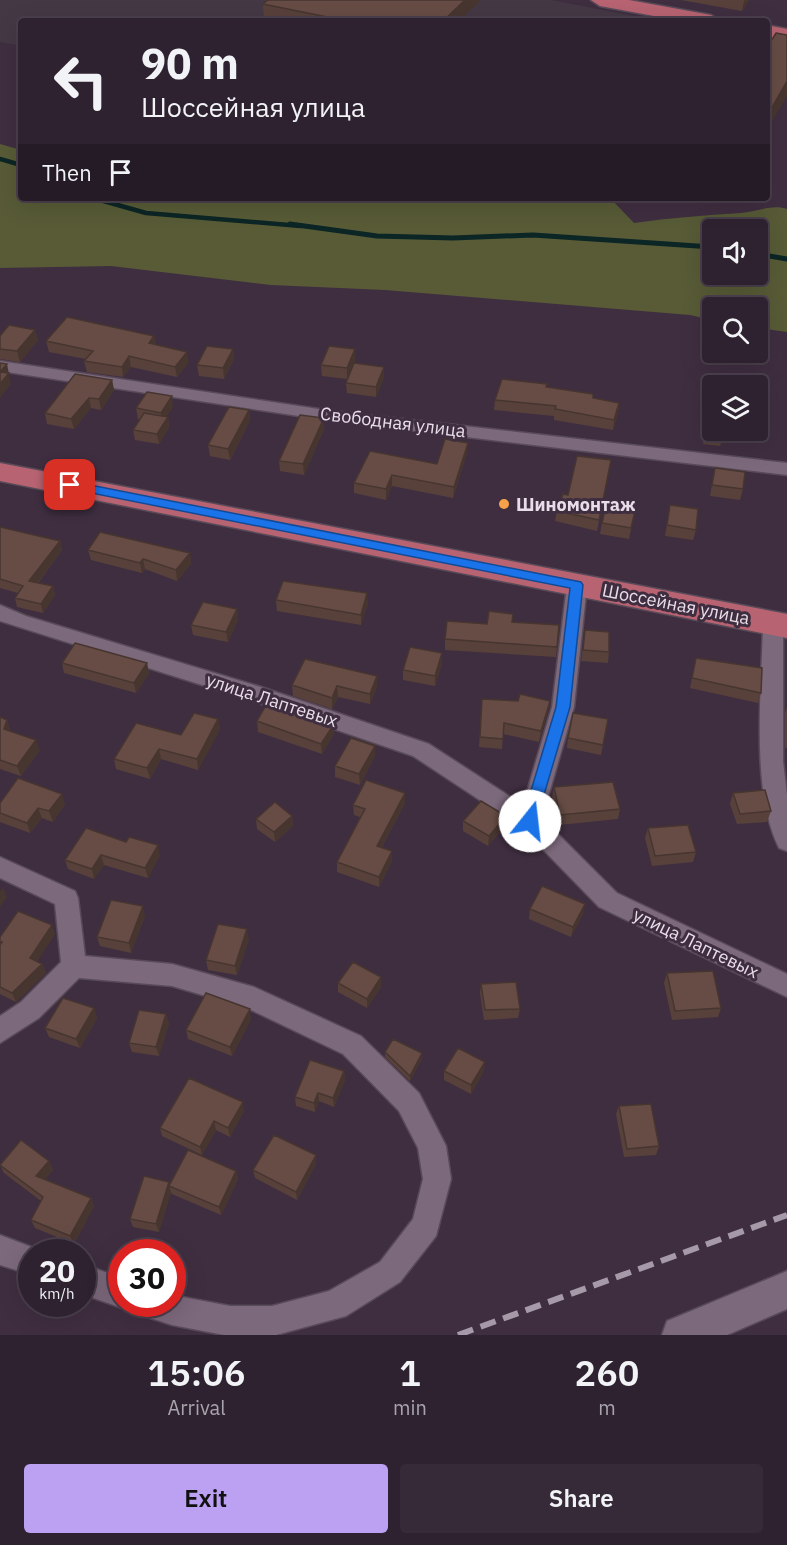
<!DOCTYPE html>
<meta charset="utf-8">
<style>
:root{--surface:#2f2230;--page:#372a38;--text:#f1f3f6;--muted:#a7a4ab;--line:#4a3f4c;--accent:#bca0f2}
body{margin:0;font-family:"IBM Plex Sans",sans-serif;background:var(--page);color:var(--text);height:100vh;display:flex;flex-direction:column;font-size:22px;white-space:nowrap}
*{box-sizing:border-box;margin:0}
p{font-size:20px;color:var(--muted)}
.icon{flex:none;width:33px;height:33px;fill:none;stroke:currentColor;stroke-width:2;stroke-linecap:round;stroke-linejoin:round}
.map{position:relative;height:1335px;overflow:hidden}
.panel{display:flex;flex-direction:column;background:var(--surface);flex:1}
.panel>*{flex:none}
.hud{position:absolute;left:18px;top:18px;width:752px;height:183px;border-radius:6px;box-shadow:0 6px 24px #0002,0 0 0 2px var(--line);background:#2f2230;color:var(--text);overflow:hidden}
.fabs{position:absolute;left:702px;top:219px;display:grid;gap:12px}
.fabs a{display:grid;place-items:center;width:66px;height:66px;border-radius:6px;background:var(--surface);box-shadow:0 6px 24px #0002,0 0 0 2px var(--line);font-size:30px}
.speed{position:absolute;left:18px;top:1239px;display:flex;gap:12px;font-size:30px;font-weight:700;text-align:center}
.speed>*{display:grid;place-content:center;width:78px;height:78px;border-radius:50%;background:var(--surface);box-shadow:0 6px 24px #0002,0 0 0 2px var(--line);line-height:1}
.speed small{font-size:15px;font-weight:400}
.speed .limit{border:9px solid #d22;background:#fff;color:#111}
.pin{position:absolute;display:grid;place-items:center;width:51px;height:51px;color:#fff;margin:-26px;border-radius:12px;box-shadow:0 3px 9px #0006}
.me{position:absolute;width:66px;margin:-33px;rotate:16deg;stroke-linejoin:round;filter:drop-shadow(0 0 4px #0008)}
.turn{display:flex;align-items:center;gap:21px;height:126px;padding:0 24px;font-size:27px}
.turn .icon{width:78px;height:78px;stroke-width:2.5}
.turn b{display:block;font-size:42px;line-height:51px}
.then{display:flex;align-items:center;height:57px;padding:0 24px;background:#0003;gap:12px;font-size:22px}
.eta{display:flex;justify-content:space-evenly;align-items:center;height:102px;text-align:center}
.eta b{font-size:36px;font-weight:600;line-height:42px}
.primary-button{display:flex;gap:12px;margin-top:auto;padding:12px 24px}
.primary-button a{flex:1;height:69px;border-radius:6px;background:var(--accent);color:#111;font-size:24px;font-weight:600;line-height:69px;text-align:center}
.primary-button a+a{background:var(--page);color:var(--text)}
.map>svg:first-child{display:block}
</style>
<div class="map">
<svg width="787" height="1335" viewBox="0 0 787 1335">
<rect width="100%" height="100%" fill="#3f2e40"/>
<path fill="#453845" d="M0 0H551L660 21H21V46L0 42Z"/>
<path fill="#585b36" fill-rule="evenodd" d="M0 144 21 150V198H610L634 223C670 218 705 215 741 213 756 212 772 204 787 209V332L758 328V308H712V320L690 315 385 290 271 285 111 266 0 268ZM712 230H758V274H712Z"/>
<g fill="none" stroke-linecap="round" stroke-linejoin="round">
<path stroke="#0c2525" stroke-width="4.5" d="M0 159 21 165
M93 198 146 213 301 226"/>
<path stroke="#0c2525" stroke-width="5" d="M290 224 377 236 453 238 533 235 712 247
M758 254 787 259"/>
<defs>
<path id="minor" d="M0 361 332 411 787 463V475L332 421 0 371Z
M577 578 584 580 587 585 574 707 542 818 617 893 787 974V997L599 907 522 828 413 756 246 699 0 621V605L26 616 261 687 429 744 523 805 552 707 567 585 570 580Z
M773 616 780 618 783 623V761L787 795V851L779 848C750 790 762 687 763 623L766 618Z
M0 857 75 891 78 898 85 956 172 964 254 987 361 1036 419 1093 446 1146 451 1179 436 1236 400 1282 346 1316 276 1335H224L172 1325 141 1315 137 1304H172V1295L230 1306H272L329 1291 380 1262 413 1219 423 1179 418 1148 399 1111 343 1054 249 1009 172 986 79 978 39 1018 0 1043V1016L21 1002 61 962 55 904 0 878Z
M0 1235 42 1251 32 1252V1275L0 1265Z
M82 1264 122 1278V1304H133L122 1308 82 1294Z"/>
<path id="tertiary" d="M787 1271V1309L727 1335H662L667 1321Z"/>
<path id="primary" d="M591 0H629L711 15 720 21H681L600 6Z
M766 25 787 29V41L766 37Z
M0 463 787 614V638L0 481Z"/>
</defs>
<use href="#minor" stroke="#584a58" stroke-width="3"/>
<use href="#tertiary" stroke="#584a58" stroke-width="3"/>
<use href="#primary" stroke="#584a58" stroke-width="3"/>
<use href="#minor" fill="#7c697c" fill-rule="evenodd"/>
<use href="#tertiary" fill="#7c697c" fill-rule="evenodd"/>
<use href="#primary" fill="#b76371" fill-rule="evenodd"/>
<path stroke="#a79aa8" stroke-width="6" stroke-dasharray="16 8" stroke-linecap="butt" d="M458 1335 787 1215"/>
</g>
<path fill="#58413b" d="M481 0 459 21H273L264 19 263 4Z
M681 0H749L742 11Z
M35 330 38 340 20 362 0 359V336Z
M154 336 156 345 189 362 177 377 131 367 123 377 87 372 84 361 86 359 49 352 46 341Z
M233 349 234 359 224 379 199 376 197 365Z
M355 360 347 379 322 376 321 365Z
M384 377 376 397 347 393 346 383Z
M112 380 114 390 101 410 91 408 74 429 47 424 45 413Z
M547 387 593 398 619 403 618 413 613 430 554 420V416L494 410 495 400Z
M173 407 166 417H168L169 428 159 444 135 440 133 430 140 419H138L136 408Z
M249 410 250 420 230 460 210 456 208 445Z
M707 414 723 436 720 446 703 444 705 424Z
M324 429 304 475 280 471 279 461Z
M467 453 453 498 392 486 386 500 354 493V483L437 464Z
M611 460 597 531 555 521 557 511 568 495Z
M715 468 743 489 740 500 710 496Z
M670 505 696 530 693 540 665 536Z
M635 511 629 539 600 534 602 523Z
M0 527 60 541 62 550 38 583 53 586 55 595 43 613 17 607 15 598 18 593 0 588Z
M88 550 190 553 191 564 177 581 145 569 142 573 91 560Z
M276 600 368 603 361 625 277 611Z
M237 609 238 620 228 642 193 635 191 625Z
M512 622 557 647 556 657 445 650V639L487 624Z
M585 630 609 652 608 663 581 661Z
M696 658 761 693 758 703 690 688Z
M62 663H147L149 674 136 693 64 673Z
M442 663 435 686 403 680V670Z
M292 685 377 687 370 704 338 697 332 709 293 696Z
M482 699 548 711 539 742 503 734 502 749 479 747Z
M787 707V748H785V713Z
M0 717 7 720 10 731 40 750 21 776 0 769Z
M323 718V720L334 724V734L322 754 258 732 257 721Z
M218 719 220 729 198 770 161 759 150 779 116 769 114 759 181 735Z
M608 719 601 755 567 748 568 738Z
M375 746V756L360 785 335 777V766Z
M554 787 620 809 618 819 559 825 552 797Z
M405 793V803L382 847 392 851V861L379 887 337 872V862L360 817 354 815 353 805Z
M733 793 771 811 767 822 737 824 730 804Z
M0 803 65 804 53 822 42 818 30 833 0 822Z
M292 816 293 826 275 842 257 829 256 819Z
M463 821 505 826 488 846 463 831Z
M86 828 160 855 148 878 104 865 94 879 68 869 65 860Z
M648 828 696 852 693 862 652 866 645 838Z
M530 909 583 914 571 937 529 919Z
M145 916 131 953 100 946 97 937Z
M55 934 37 961 42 964 46 973 16 1002 0 994V937Z
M249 939 237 975 208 970 206 960Z
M667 973 721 1008 718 1017 672 1020 664 983Z
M338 983 381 987 367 1008 338 992Z
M481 984 520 1009 518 1018 484 1020 480 993Z
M94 1008 97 1018 80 1048 49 1037 45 1028Z
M166 1014 169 1024 159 1056 132 1052 129 1043Z
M251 1019 232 1056 188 1039 186 1030Z
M385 1052 422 1053V1058L410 1081 385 1057Z
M344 1071 345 1080 334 1107 319 1101 315 1112 296 1106 295 1097Z
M444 1071H484L471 1094 444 1080Z
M619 1106 659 1146 656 1155 624 1157 616 1114Z
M244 1111 230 1137 216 1130 202 1155 162 1136 160 1128Z
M49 1161 53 1170 45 1179 91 1198 94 1206 74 1244 35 1228 31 1220 41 1201 4 1173 0 1165Z
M316 1164 297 1200 255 1178 253 1170Z
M236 1171 238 1179 221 1215 172 1194 171 1192 159 1232 133 1227 130 1219 170 1184Z"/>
<path fill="#473530" d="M465 0H481L459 21H443Z
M745 0H749L742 11 744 1Z
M787 81V96L766 132V118Z
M35 330 38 340 20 362 17 351Z
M154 336 156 347 149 343Z
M233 349 234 359 224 379 223 368Z
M355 349V360L347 379V368Z
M187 352 189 362 177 377 175 367Z
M129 356 131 367 123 377 122 367Z
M7 364 11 384 0 398V372Z
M384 367V377L376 397V387Z
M112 380 114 390 101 410 99 399Z
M172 396 173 407 162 423 161 413Z
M89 398 91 408 74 429 71 419Z
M619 403 618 413 613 430 614 420Z
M249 410 250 420 230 460 228 449Z
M168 417 169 428 159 444 157 434Z
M324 418V429L304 475 303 464Z
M468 443 467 453 453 498 454 487Z
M392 475V486L386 500V489Z
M60 541 62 550 32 590 29 581Z
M190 553 191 564 177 581 176 570Z
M143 559 145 569 142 573 140 563Z
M53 586 55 595 43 613 41 604Z
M367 593 368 603 361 625V615Z
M237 609 238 620 228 642 226 632Z
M442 653V663L435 686V676Z
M147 663 149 674 136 693 134 683Z
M377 676V687L370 704V694Z
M337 686 338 697 332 709V698Z
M550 701 548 711 539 742 541 731Z
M218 719 220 729 198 770 197 759Z
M7 720 10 730 7 739 4 729Z
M334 724V734L322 754 321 744Z
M36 740 40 750 21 776 17 766Z
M375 746V756L360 785 359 774Z
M159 749 161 759 150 779 147 768Z
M405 793V803L377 856V846Z
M62 794 65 804 53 822 49 811Z
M38 808 42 818 30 833 27 823Z
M292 816 293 826 275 842 274 832Z
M506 816 505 826 488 846 489 836Z
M158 845 160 855 148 878 145 868Z
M392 851V861L379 887V877Z
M101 855 104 865 94 879 92 869Z
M3 887 7 897 0 907V891Z
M585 904 583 914 571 937 573 927Z
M143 906 145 916 131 953 129 943Z
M52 925 55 934 34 967 30 958Z
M247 929 249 939 237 975 235 966Z
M42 964 46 973 16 1002 12 993Z
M381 977V987L367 1008V999Z
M94 1008 97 1018 80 1048 76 1039Z
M250 1009 251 1019 232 1056 230 1047Z
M166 1014 169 1024 159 1056 156 1047Z
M422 1053V1058L410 1081V1076Z
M485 1062 484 1071 471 1094V1085Z
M344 1071 345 1080 334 1107 333 1098Z
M318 1093 319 1101 315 1112 314 1103Z
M243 1102 244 1111 230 1137 228 1128Z
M214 1121 216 1130 202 1155 200 1147Z
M316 1155V1164L297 1200 296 1192Z
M49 1161 53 1170 40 1184 36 1176Z
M236 1171 238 1179 221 1215 219 1207Z
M169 1182 171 1187 169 1186 171 1192 159 1232 156 1224Z
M91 1198 94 1206 74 1244 70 1236Z"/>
<path fill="#664c45" stroke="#473530" stroke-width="1.5" d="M268 0H465L443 21H347L263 4Z
M776 33 787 35V81L766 118V49Z
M67 317 154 336 149 343 187 352 175 367 129 356 122 367 84 361 93 351 46 341Z
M9 325 35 330 17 351 0 349V336Z
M207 346 233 349 223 368 197 365Z
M329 346 355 349 347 368 321 365Z
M0 363 7 364 0 372 9 373 0 384Z
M354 363 384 367 376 387 346 383Z
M75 374 112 380 99 399 89 398 71 419 45 413Z
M502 379 547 384 546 387 593 394V398L619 403 614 420 555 409 556 406 495 400Z
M147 392 172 396 161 413 136 408Z
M229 407 249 410 228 449 208 445Z
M144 413 168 417 157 434 133 430Z
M707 414 712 415V430H723V436L705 434Z
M300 415 324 418 303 464 279 461Z
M445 439 468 443 454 487 392 475 386 489 354 483 370 451 437 464Z
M577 456 611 460 599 520 557 511 563 494 568 495Z
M715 468 745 472 743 489 712 485Z
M670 505 698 509 696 530 667 525Z
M606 506 635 511 631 528 602 523Z
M0 527 60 541 29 581 53 586 41 604 15 598 23 586 0 579Z
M100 532 190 553 176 570 143 559 140 563 88 550Z
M283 581 367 593 361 615 276 600Z
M203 602 237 609 226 632 191 625Z
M489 611 513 614 512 622 559 625 557 647 445 639 447 621 487 624Z
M585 630 609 632V652L583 650Z
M75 643 147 663 134 683 62 663Z
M410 647 442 653 435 676 403 670Z
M696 658 762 668 761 693 692 678Z
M305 659 377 676 370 694 337 686 332 698 292 685Z
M520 694 550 701 541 731 504 723 503 739 480 737 482 699 518 701Z
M269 700 323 718 322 720 334 724 321 744 257 721Z
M194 713 218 719 197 759 159 749 147 768 114 759 136 723 181 735Z
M573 713 608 719 603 745 568 738Z
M0 717 7 720 4 729 36 740 17 766 0 760Z
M351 738 375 746 359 774 335 766Z
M18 778 62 794 49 811 38 808 27 823 0 813V803Z
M366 780 405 793 377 846 392 851 379 877 337 862 365 809 353 805Z
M613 782 620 809 560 815 554 787Z
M765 790 771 811 740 814 733 793Z
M481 801 506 816 489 836 463 821Z
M275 802 292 816 274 832 256 819Z
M688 825 696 852 655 856 648 828Z
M86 828 126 842 129 837 158 845 145 868 101 855 92 869 65 860Z
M542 886 585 904 573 927 530 909Z
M111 900 143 906 129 943 97 937Z
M18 911 52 925 30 958 42 964 12 993 0 987V945L2 942H0V937Z
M218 924 247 929 235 966 206 960Z
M353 962 381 977 367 999 338 983Z
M713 971 721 1008 675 1011 667 973Z
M516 982 520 1009 485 1010 481 984Z
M206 993 250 1009 230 1047 186 1030Z
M63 998 94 1008 76 1039 45 1028Z
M139 1010 166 1014 156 1047 129 1043Z
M393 1039 422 1053 410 1076 385 1052Z
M458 1048 485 1062 471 1085 444 1071Z
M310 1060 344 1071 333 1098 318 1093 314 1103 295 1097Z
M189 1078 243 1102 228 1128 214 1121 200 1147 160 1128Z
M651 1104 659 1146 627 1149 619 1106Z
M274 1135 316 1155 296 1192 253 1170Z
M21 1140 49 1161 36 1176 91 1198 70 1236 31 1220 43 1197 0 1165Z
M188 1150 236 1171 219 1207 169 1186Z
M144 1176 169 1182 156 1224 130 1219Z"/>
<path fill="#1a73e8" stroke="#114b97" stroke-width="1.5" d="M70 481 581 582 583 585 570 707 535 825H524L522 821 556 707 570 588 66 488V483Z"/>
<circle fill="#f7a149" stroke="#3f2e40" stroke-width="2" cx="504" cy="504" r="6"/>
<g text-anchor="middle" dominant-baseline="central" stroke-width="6" stroke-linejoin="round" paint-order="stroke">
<g font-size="18" fill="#e8dde8" stroke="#3f2e40">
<text transform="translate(393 422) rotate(7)">Свободная улица</text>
<text transform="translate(676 604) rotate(11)">Шоссейная улица</text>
<text transform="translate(272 700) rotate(18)">улица Лаптевых</text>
<text transform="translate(696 943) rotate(26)">улица Лаптевых</text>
</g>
<g font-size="18" font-weight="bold" fill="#e8dde8" stroke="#3f2e40" text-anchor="start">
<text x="516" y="504">Шиномонтаж</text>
</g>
</g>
</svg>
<div class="fabs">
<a><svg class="icon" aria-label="sound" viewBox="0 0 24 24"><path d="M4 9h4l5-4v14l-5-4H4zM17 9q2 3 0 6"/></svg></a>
<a><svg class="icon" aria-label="search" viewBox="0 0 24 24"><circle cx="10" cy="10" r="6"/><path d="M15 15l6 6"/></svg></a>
<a><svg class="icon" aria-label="layers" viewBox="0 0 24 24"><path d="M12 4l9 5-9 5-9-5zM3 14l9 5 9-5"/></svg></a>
</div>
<div class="speed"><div>20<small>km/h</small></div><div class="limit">30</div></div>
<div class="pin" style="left:70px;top:485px;background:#d93025"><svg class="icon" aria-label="arrive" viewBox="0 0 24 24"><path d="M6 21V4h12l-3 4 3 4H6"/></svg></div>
<svg class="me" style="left:530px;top:821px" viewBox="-20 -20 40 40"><circle r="19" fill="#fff"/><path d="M0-13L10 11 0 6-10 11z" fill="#1a73e8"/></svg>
<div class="hud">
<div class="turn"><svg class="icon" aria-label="left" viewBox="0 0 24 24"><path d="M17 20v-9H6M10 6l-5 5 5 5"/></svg><div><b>90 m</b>Шоссейная улица</div></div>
<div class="then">Then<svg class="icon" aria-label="arrive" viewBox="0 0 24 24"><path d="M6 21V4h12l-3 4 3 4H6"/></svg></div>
</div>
</div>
<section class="panel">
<div class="eta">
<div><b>15:06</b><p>Arrival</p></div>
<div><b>1</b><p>min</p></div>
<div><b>260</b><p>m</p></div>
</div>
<div class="primary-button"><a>Exit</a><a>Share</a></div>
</section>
